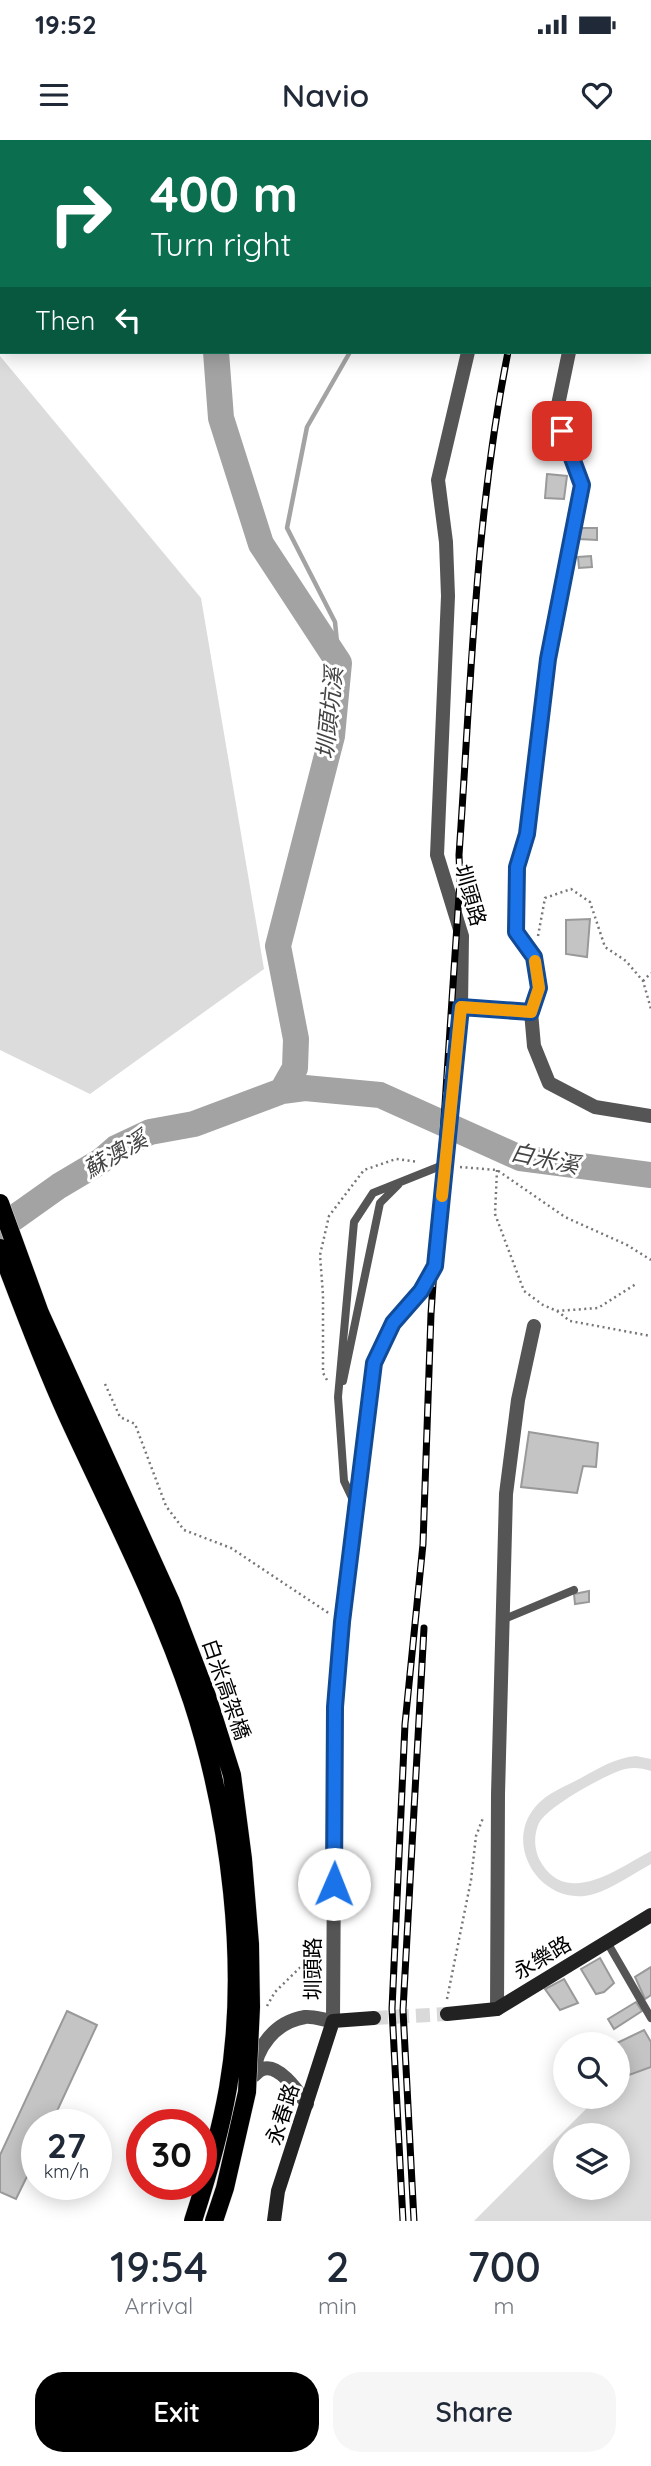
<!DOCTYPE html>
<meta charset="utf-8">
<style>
:root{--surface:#fff;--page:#f6f6f7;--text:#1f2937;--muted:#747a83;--accent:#000}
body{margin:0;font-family:Quicksand,"Noto Sans TC",sans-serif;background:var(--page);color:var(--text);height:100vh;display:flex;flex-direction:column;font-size:26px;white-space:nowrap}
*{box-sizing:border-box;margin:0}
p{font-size:23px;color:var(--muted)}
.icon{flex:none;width:38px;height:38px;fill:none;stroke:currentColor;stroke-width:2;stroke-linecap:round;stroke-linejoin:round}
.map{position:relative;height:2081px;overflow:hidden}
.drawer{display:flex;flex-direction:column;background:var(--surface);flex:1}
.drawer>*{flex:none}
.top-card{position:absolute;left:0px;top:0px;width:651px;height:214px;box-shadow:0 4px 18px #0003;background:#0b6e4f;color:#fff;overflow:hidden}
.buttons{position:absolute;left:553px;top:1892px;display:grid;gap:14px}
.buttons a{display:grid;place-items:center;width:77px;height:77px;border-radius:50%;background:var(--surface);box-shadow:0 4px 18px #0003;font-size:35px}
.speed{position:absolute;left:21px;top:1969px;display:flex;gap:14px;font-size:35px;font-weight:700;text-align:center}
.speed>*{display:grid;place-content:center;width:91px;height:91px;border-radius:50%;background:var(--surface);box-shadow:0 4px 18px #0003;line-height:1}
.speed small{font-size:18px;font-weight:400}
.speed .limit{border:10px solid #d22;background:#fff;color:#111}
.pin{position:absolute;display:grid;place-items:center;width:60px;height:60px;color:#fff;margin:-30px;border-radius:14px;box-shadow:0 4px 10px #0006}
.me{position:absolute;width:77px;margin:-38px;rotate:1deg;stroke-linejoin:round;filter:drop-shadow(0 0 5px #0008)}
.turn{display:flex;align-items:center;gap:24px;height:147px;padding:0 35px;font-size:32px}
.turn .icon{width:91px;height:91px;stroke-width:2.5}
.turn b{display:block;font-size:49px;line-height:60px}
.then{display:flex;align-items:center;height:66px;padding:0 35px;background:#0003;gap:14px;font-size:26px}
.eta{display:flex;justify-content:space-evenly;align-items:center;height:119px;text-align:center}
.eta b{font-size:42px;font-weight:600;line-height:49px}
.action{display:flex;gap:14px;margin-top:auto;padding:14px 35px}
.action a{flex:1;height:80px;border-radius:28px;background:var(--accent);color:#fff;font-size:28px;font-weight:600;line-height:80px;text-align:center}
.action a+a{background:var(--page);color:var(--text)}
.status{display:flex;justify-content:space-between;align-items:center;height:49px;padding:0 35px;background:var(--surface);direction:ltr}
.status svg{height:19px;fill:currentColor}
header{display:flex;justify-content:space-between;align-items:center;height:91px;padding:0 35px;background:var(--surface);font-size:32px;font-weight:600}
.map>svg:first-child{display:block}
</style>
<div class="status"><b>19:52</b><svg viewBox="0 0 49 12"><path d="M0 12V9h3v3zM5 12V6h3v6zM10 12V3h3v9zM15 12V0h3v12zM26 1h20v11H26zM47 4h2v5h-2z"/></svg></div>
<header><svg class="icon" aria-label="menu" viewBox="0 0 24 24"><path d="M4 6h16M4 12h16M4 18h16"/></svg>Navio<svg class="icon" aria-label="heart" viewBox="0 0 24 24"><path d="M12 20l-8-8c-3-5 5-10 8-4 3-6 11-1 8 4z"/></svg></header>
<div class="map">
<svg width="651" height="2081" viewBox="0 0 651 2081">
<rect width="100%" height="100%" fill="#fff"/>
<path fill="#dcdcdc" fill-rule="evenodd" d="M0 216 201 458 264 829 90 954 0 910Z
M636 1616 651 1619V1631C642 1628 634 1627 625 1629 606 1634 547 1667 539 1683 533 1696 534 1712 542 1724 569 1767 620 1727 651 1711V1724C633 1734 613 1748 594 1754 543 1769 501 1706 536 1666 547 1653 566 1646 581 1638 599 1628 615 1618 636 1616Z
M651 1908V2081H474L598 1957 618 1956V1938ZM565 1995H618V2048H565Z"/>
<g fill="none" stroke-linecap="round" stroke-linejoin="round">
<path stroke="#a3a3a3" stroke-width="4.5" d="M411 0V2
M339 523 335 482 287 388 307 287 350 212"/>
<path stroke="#a3a3a3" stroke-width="26" d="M287 2 289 0
M216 212 221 278 261 404 339 523 332 596 278 806 296 899 295 928 282 951
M0 1088 59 1046 101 1021 116 1008 150 992 194 984 282 951 305 948 380 955 520 1018 651 1035"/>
</g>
<path fill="#c4c4c4" stroke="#999" stroke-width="2" d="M547 334 567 336 564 359 545 358Z
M578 388H597V400L578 399Z
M591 416 592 427 579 428 578 417Z
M590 779 587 817 566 814V780Z
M529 1292 598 1303 596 1327 583 1326 577 1353 521 1347Z
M589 1451V1462L575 1464 574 1454Z
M600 1818 614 1843 604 1852 596 1854 581 1829Z
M651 1827V1855L645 1859 635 1837Z
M564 1839 578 1863 560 1870 545 1849Z
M636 1862 642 1871 614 1889 608 1879Z
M67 1871 97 1885 51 1984H37V2016L16 2059 0 2052V2015Z
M644 1890 651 1902V1927L629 1935 618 1909V1904H615Z"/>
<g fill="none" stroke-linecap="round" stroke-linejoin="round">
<path stroke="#d9d9d9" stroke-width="14" stroke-dasharray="14 7" stroke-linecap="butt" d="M374 1878 447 1874"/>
<path stroke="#777" stroke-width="2.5" stroke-dasharray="2 3.5" stroke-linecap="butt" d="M538 796 545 758 571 749 590 762 605 807 626 821 643 841 651 869
M643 841 651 833
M460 1027 497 1030 565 1077 627 1105 651 1120
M497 1030 495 1074 524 1151 543 1165 557 1171 598 1168 636 1144
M557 1171 570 1181 651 1196
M327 1240 323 1233V1155L320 1115 329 1076 364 1030 396 1019 418 1022
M105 1244 120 1277 135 1284 166 1366 184 1390 231 1408 330 1474
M447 1859 471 1740 476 1696 483 1678
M267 1866 275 1852 319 1809"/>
<path stroke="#555" stroke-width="8" d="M532 2 533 0
M343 1241 380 1063 398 1045
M354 1362 344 1341 338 1257 354 1082 373 1053 443 1025
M502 1480 574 1450
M607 1802 651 1878"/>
<path stroke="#555" stroke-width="14" d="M514 2V0
M648 2 649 0
M468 212 438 340 446 402 448 456 437 715 462 796 461 867 531 872
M569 212 558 265 562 291 582 345 548 519 527 694 517 727 516 792 534 817 539 848 531 872 534 906 549 943 595 967 651 976
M497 1869 498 1654 506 1354 518 1260 534 1186
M253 1936C256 1907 275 1882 305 1877 313 1876 324 1880 333 1881L335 1568 355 1365 374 1222 393 1183 421 1151 435 1127
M253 1936C256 1934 259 1930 263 1929 279 1923 299 1953 307 1964"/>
<path stroke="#222" stroke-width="14" d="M447 1874 497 1869 651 1775
M274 2081 278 2051 333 1881 374 1878"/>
<defs>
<path id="rail" d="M571 2 572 0
M403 2081 392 1869 405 1584 423 1404 431 1174 460 740 459 715C471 546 475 378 508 212
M414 2081 403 1870 424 1488"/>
</defs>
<use href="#rail" stroke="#000" stroke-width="7"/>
<use href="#rail" stroke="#fff" stroke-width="4.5" stroke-dasharray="13" stroke-linecap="butt"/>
<defs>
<path id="primary-bridge" d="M0 1063 40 1173 171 1462 207 1556 232 1635 243 1719 250 1804 251 1867 247 1952 225 2048 214 2081
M0 1108C21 1164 42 1220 67 1275 110 1369 159 1462 192 1561 230 1677 249 1827 228 1948 220 1993 207 2038 193 2081"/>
</defs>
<use href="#primary-bridge" stroke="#dbdbdb" stroke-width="19" stroke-linecap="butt"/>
<path stroke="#555" stroke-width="14" d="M435 1127 461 867"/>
<use href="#primary-bridge" stroke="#000" stroke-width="18"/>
</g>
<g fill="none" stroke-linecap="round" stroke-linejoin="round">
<defs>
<path id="route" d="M334 1744 335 1567 342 1482 374 1223 393 1183 421 1151 435 1126 461 867 531 872 539 848 534 817 516 792 517 727 527 694 548 519 582 345 562 291"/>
</defs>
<use href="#route" stroke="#114b97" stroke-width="18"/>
<use href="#route" stroke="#1a73e8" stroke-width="12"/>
<path stroke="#f59e0b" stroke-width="12" d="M442 1056 461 867 531 872 539 848 535 821"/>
</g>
<g text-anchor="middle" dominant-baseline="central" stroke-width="6" stroke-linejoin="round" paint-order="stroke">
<g font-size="21" fill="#000" stroke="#fff">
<text transform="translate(471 755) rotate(74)">圳頭路</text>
<text transform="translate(227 1549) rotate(71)">白米高架橋</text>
<text transform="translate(542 1817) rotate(-31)">永樂路</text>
<text transform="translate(312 1829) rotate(-90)">圳頭路</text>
<text transform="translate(282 1974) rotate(-72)">永春路</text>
</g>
<g font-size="23" font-style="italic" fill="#444" stroke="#fff">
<text transform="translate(329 573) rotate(-84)">圳頭坑溪</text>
<text transform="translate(115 1014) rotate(-30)">蘇澳溪</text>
<text transform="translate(545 1018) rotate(12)">白米溪</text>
</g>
</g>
</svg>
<div class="buttons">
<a><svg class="icon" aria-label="search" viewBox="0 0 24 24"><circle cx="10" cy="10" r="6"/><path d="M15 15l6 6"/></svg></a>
<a><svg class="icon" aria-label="layers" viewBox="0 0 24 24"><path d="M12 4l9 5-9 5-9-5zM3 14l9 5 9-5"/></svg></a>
</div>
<div class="speed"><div>27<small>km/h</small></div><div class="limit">30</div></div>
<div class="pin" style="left:562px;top:291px;background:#d93025"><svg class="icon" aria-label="arrive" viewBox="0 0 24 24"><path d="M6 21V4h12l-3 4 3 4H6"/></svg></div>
<svg class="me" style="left:334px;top:1744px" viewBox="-20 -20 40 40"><circle r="19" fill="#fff"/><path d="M0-13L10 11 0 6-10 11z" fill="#1a73e8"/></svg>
<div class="top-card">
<div class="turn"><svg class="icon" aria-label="right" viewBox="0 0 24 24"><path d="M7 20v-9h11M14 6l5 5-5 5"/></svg><div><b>400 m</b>Turn right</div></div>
<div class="then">Then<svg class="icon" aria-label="left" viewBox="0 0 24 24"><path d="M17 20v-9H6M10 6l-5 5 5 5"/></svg></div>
</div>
</div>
<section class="drawer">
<div class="eta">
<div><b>19:54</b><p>Arrival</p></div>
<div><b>2</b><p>min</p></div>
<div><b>700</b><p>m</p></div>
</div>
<div class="action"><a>Exit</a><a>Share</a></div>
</section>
